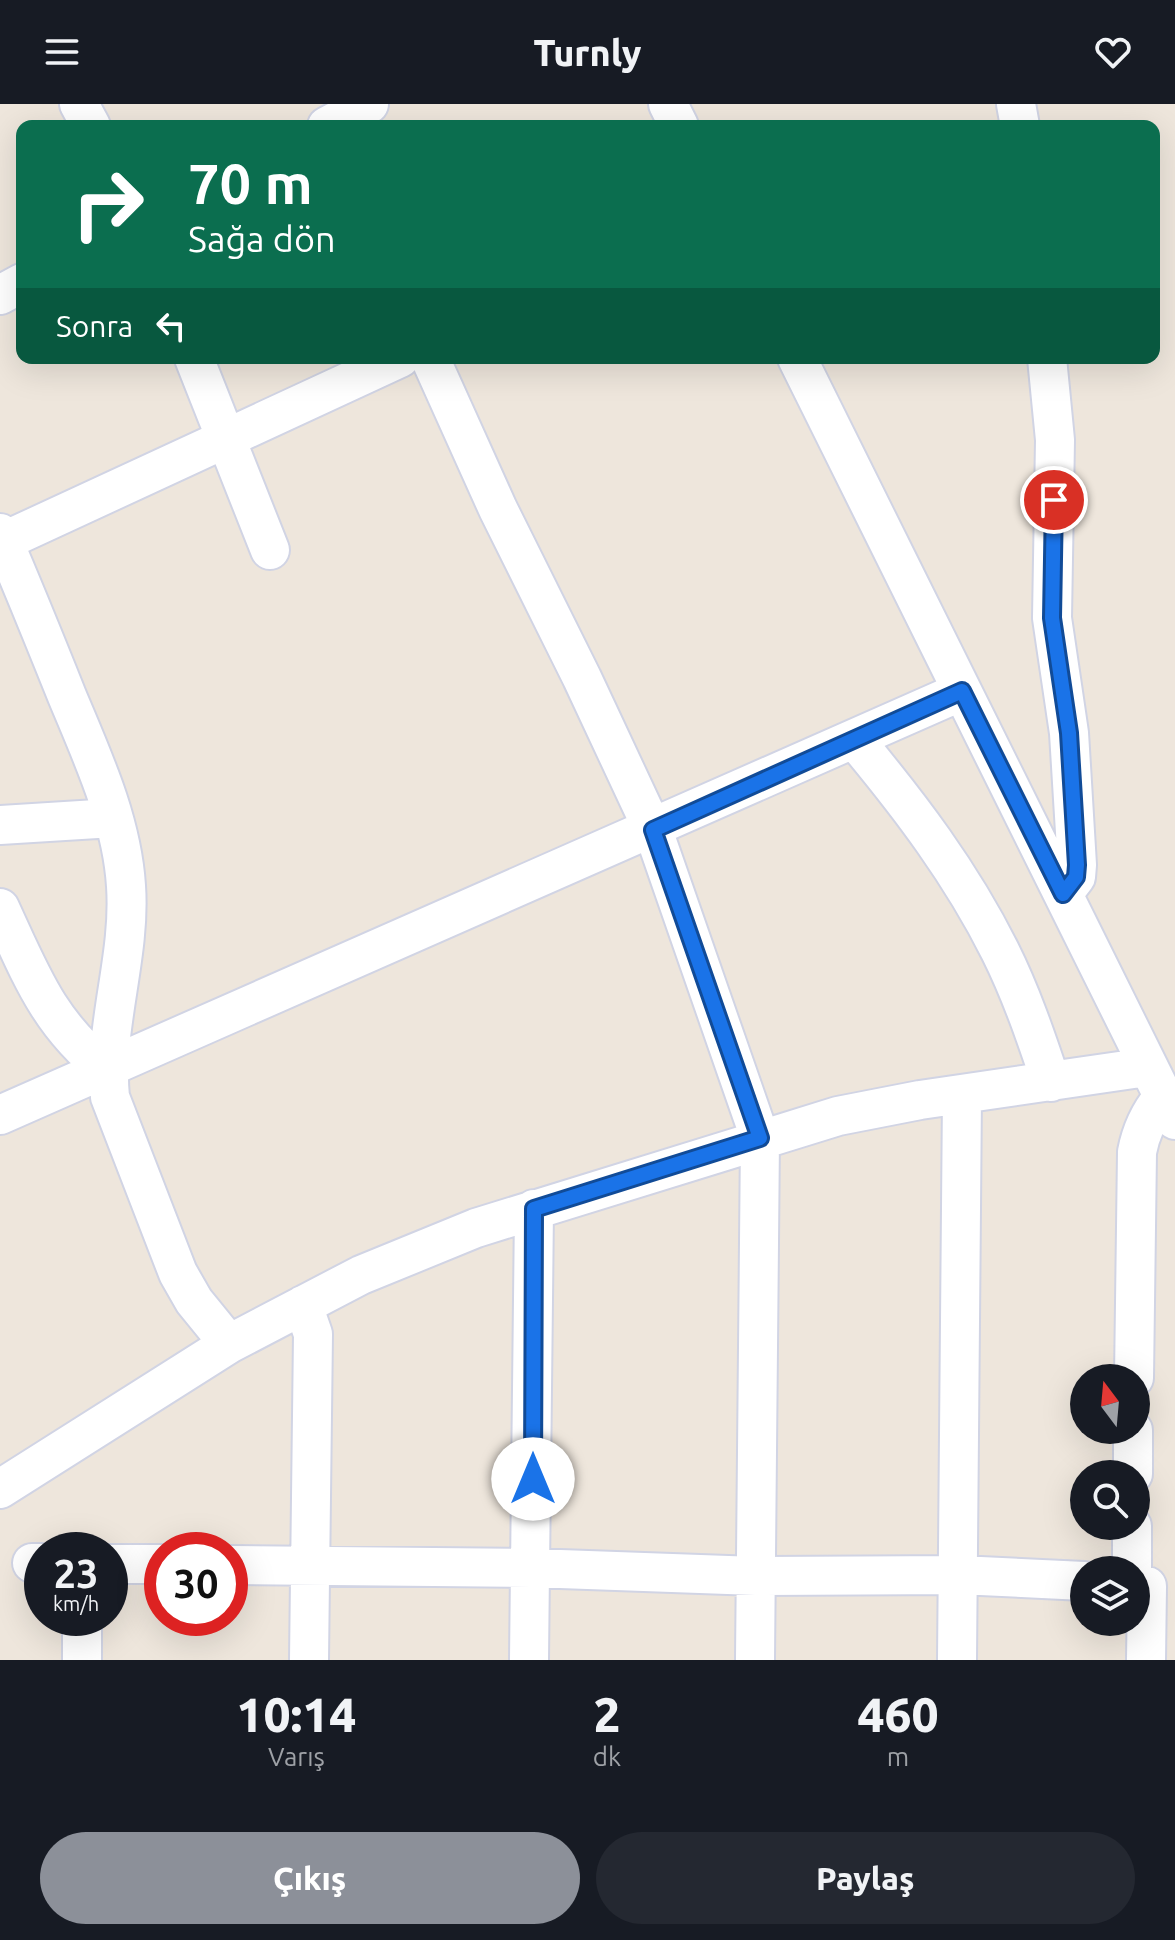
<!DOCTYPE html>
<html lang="tr">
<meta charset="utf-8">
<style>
:root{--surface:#171b24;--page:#242831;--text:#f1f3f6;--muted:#9ea1a6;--accent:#8c9099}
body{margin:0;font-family:Ubuntu,sans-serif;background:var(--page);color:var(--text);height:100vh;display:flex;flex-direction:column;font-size:30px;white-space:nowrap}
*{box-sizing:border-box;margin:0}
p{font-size:26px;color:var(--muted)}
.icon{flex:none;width:44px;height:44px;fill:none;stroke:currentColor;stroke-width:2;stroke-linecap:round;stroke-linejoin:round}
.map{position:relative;height:1556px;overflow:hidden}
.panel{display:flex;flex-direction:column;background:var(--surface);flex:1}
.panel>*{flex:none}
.top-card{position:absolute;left:16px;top:16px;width:1144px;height:244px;border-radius:16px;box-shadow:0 8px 32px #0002;background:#0b6e4f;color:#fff;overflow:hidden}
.needle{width:52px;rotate:344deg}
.controls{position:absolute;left:1070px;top:1260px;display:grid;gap:16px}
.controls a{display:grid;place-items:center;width:80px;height:80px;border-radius:50%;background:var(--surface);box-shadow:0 8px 32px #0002;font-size:40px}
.speed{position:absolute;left:24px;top:1428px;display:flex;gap:16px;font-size:40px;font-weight:700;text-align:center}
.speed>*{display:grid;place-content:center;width:104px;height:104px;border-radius:50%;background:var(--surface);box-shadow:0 8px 32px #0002;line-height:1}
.speed small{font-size:20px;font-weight:400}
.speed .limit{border:12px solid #d22;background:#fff;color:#111}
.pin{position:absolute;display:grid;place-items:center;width:68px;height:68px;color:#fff;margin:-34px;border:4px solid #fff;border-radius:50%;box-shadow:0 2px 8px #0007}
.me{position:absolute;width:88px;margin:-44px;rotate:0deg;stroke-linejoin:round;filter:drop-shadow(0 0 6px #0008)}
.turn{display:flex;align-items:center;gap:28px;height:168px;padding:0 40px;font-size:36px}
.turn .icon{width:104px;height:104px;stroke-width:2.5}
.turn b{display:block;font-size:56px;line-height:68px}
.then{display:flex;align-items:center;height:76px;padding:0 40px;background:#0003;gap:16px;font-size:30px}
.eta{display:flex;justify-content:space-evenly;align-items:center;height:136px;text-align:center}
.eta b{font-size:48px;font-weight:800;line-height:56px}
.cta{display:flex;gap:16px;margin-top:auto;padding:16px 40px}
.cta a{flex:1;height:92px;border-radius:48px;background:var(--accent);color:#fff;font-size:32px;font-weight:800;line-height:92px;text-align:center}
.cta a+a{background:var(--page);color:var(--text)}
header{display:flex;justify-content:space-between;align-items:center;height:104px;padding:0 40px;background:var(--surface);font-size:36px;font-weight:800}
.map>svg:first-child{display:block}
</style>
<header><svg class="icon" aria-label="menu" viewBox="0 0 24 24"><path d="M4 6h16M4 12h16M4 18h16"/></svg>Turnly<svg class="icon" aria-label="heart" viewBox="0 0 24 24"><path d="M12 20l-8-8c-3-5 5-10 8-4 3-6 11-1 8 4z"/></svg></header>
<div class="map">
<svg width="1175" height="1556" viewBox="0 0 1175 1556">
<rect width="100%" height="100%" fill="#eee6dc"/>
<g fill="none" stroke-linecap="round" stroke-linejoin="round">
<defs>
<path id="minor" d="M79 0 91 22
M668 0 679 22
M1016 0 1020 22
M327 22 369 0
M0 191 22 179
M194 254 270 446
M430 254 498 405 582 574 653 726 760 1034 755 1556
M797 254 1175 1016
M1047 254 1055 336 1052 514 1069 629 1077 761 1076 773 1063 790
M0 429C23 483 45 537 67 592 92 652 122 716 126 782 131 853 103 923 110 993L178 1169 194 1197 229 1240
M0 439 400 254
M855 636C910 702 961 769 1000 847 1021 889 1036 933 1051 978
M0 721 113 714
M0 804C31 871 48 919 107 966
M0 1011 962 587
M303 1201 313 1230 309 1556
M1134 1274 1137 1048C1141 1027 1148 1011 1162 994
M1133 1370V1326
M0 1385 229 1240 361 1171 476 1124 838 1012 920 996 1147 963
M32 1459H42
M110 1460H162
M230 1461 532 1464 756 1472 959 1471 1084 1477
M1132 1466V1422
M82 1556V1514
M529 1556 534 1105
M957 1556 962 991
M1146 1556 1147 1482"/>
</defs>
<use href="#minor" stroke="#d1d4e4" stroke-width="42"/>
<use href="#minor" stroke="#fff" stroke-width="38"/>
</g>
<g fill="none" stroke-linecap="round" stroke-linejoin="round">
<defs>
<path id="route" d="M533 1375 534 1105 760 1034 653 726 962 587 1063 790 1076 773 1077 761 1069 629 1052 514 1054 396"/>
</defs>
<use href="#route" stroke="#114b97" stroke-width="20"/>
<use href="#route" stroke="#1a73e8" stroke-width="14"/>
</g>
</svg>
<div class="controls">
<a><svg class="needle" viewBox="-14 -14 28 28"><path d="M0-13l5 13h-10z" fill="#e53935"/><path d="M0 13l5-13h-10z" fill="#9ea1a6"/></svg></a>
<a><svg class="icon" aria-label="search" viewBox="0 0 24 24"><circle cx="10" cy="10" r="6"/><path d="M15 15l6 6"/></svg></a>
<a><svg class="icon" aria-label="layers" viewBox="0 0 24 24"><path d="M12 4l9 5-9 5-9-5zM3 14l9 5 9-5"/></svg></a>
</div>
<div class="speed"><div>23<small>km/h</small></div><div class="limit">30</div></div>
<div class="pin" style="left:1054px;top:396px;background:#d93025"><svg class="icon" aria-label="arrive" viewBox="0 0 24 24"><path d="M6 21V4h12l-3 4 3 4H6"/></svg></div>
<svg class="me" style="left:533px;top:1375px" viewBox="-20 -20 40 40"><circle r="19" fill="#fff"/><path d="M0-13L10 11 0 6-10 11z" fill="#1a73e8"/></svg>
<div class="top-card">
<div class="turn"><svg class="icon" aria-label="right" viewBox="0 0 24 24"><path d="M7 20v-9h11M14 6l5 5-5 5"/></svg><div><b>70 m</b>Sağa dön</div></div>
<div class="then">Sonra<svg class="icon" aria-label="left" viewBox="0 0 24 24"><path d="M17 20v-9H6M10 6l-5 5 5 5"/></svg></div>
</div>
</div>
<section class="panel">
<div class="eta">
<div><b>10:14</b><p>Varış</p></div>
<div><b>2</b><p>dk</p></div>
<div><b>460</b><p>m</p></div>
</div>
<div class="cta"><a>Çıkış</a><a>Paylaş</a></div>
</section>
